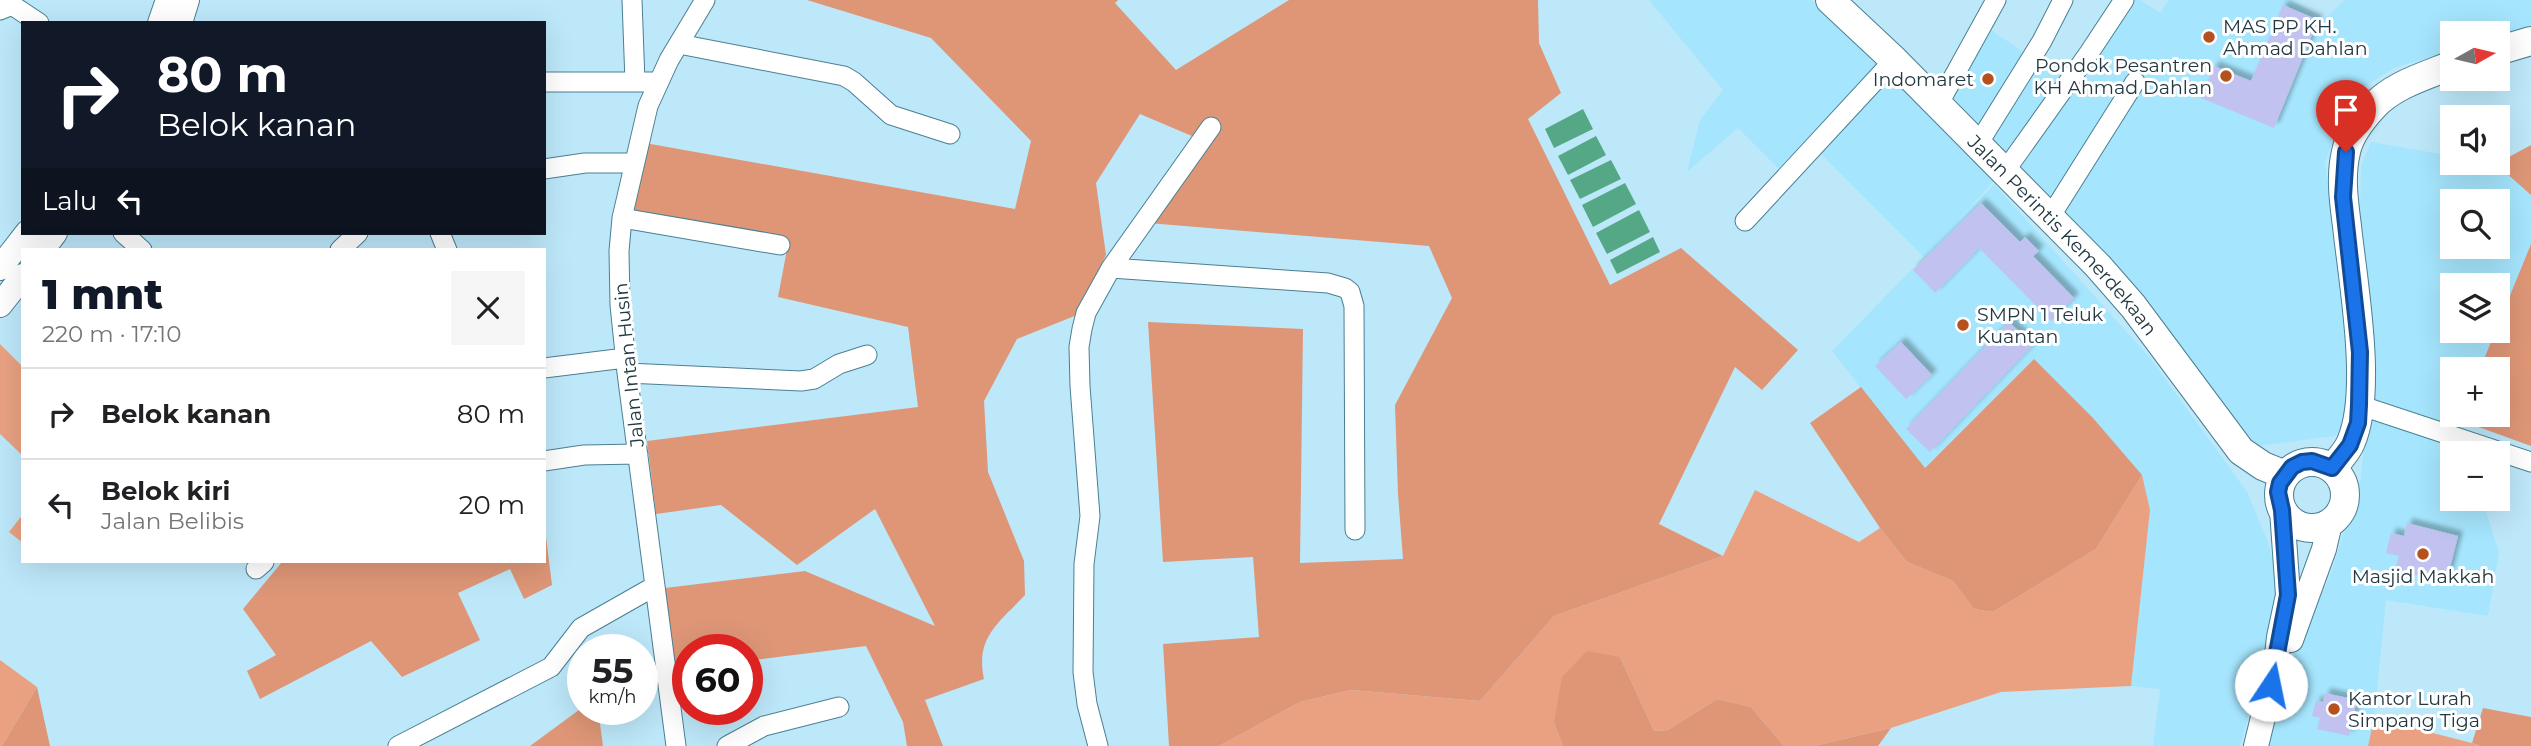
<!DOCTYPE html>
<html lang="id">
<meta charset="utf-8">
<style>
:root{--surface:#fff;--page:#f6f6f6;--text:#202124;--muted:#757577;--line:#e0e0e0;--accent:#111827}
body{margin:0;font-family:Montserrat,sans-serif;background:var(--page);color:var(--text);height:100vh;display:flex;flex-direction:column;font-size:26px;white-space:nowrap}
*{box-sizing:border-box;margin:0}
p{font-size:23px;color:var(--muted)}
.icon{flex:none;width:38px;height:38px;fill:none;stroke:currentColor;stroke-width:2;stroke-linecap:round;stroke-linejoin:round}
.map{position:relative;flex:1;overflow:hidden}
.drawer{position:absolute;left:21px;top:248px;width:525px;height:315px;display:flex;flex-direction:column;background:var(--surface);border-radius:0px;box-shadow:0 7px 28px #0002}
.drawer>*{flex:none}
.banner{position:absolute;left:21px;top:21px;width:525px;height:214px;border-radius:0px;box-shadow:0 7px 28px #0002;background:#111827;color:#fff;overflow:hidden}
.needle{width:46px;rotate:82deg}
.buttons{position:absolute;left:2440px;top:21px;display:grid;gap:14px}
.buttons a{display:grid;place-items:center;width:70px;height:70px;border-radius:0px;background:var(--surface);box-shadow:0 7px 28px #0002;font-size:35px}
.speed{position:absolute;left:567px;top:634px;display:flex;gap:14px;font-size:35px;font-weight:700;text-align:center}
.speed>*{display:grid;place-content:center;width:91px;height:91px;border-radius:50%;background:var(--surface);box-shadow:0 7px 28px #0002;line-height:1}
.speed small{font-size:18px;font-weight:400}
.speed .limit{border:10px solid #d22;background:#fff;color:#111}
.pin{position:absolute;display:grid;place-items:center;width:60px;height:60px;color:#fff;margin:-72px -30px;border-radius:50% 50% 50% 0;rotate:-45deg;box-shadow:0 0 7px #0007}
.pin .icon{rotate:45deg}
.me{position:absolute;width:77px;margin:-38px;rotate:11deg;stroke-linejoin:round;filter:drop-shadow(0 0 5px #0008)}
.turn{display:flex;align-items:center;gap:24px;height:147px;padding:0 21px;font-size:32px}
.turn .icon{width:91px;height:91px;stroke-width:2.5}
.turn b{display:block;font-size:49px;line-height:60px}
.then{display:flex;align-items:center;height:66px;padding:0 21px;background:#0003;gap:14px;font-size:26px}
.round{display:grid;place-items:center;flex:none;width:74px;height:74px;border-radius:0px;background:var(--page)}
.headline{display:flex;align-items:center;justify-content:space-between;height:119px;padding:0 21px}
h1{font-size:42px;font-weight:800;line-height:52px;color:var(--accent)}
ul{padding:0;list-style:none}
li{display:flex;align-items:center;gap:21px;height:91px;padding:0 21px;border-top:2px solid var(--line)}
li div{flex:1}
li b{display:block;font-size:26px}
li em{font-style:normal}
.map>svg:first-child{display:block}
</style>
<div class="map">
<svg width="2531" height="746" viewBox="0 0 2531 746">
<defs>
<filter id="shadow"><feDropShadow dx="5" dy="-5" stdDeviation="2" flood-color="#0004"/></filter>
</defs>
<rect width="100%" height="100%" fill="#bde8fa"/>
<path fill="#a5e5fd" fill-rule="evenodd" d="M1649 0H1811L1998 176 1947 233 1994 184 2150 358 2247 492 2268 542 2280 590 2279 606 2240 746H2153L2160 689 2131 686 2150 510 2034 359 1924 468 1832 351 1924 257 1811 144 1782 172 1738 128 1687 172 1700 120 1723 90Z
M2126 0H2140L2160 13 2169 0H2291L2325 18 2345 0H2531V30L2497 39V33H2452V51L2396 67 2368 84 2345 110 2325 162 2350 373 2344 424 2335 436 2256 446 2245 443 2153 318 2066 213 1950 94 1991 30 2069 84Z
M2371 142 2452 156V163L2496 164 2531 195V244L2497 327V285H2452V331H2496L2480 369H2452L2451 417 2466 453H2452V499H2482L2499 552 2488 616 2386 600 2374 718 2368 746H2269L2286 672 2330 576 2361 478 2370 380 2360 216 2361 166ZM2452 201H2497V247H2452Z"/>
<path fill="#e9a182" d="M0 344 23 367V456L0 434Z
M2142 475 2150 510 2131 686 2001 692 1891 728 1814 746H1784L1751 707 1717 699 1668 730 1654 731 1620 657 1554 723 1563 746H1219L1300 702 1351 690 1480 701 1554 616 1723 556 1755 490 1859 542 1880 528 1907 562 1953 581 1974 609 1993 612 2096 549Z
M23 514V543L9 532Z
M0 660 37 687 2 746H0Z
M2374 718 2472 743 2481 746H2368Z"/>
<path fill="#de9677" d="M807 0H1118L1115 3 1176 70 1289 0H1538L1539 43 1561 93 1528 119 1610 285 1681 248 1798 350 1762 390 1735 367 1659 524 1723 556 1554 616 1480 701 1351 690 1300 702 1219 746H1169L1163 644 1259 637 1253 557 1163 562 1148 322 1303 329 1300 563 1403 559 1398 494 1395 405 1452 298 1429 246 1148 223 1206 142 1140 114 1096 183 1106 255 1077 315 1017 339 984 401 988 472 1024 561 1025 595C999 623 975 637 984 679L925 700 943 746H907L903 722 866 646 747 661V649H688V668L675 670 665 588 805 571 935 626 875 509 797 565 721 505 656 514 647 441 918 407 908 327 778 297 789 239 629 212 645 143 1015 209 1031 141 931 38Z
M2531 145V195L2496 164Z
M2531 244V446L2451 417 2452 415H2497V369H2480Z
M2034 359 2093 418 2142 475 2096 549 1993 612 1974 609 1953 581 1907 562 1880 528 1810 423 1861 387 1925 468Z
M544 521 552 585 524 599 510 569 458 593 480 640 402 677 371 641 260 699 247 671 276 655 243 609 282 562H544Z
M1587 651 1620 657 1654 731 1668 730 1717 699 1751 707 1784 746H1563L1554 723 1562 677Z
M37 687 50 746H2Z
M583 707V709H598L603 746H530Z
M2483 708 2531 717V746H2481L2472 743Z
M1891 728 1878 746H1814Z"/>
<path fill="#55a885" d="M1583 109 1593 129 1554 148 1545 129Z
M1596 136 1606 155 1568 175 1558 156Z
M1611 160 1621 179 1580 199 1570 180Z
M1625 183 1636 204 1593 227 1582 205Z
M1639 210 1650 232 1607 254 1596 233Z
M1653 237 1660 252 1617 274 1610 260Z"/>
<path fill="#c1c2ef" filter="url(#shadow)" d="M2283 5 2318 20 2274 128 2201 98 2214 66 2251 81Z
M1981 203 2020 242 2025 237 2039 251 2033 256 2074 298 2051 321 1979 248 1935 293 1913 270Z
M2009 322 2033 345 1930 452 1906 429Z
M1901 342 1932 375 1906 399 1875 366Z
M2407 523 2458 536 2446 583 2395 570 2399 556 2386 553 2391 533 2404 536Z
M2325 693 2357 700 2349 736 2317 729 2320 718 2312 716 2316 701 2323 702Z"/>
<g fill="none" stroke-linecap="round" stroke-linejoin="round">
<defs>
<path id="minor" d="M632 0 635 82
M0 10 12 5 39 23
M679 44 844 76 854 82 891 115 950 134
M544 82H658
M1938 105 1996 0
M1978 144 2042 41 2063 0
M544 169 585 163H633
M2005 171 2089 53 2124 0
M2050 217 2135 82
M622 218 780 245
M1745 221 1894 60
M123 233 142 250
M440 233 447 250
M340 250 358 233
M1111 268 1328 283 1345 288 1350 292 1354 306 1355 530
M544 368 625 358
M627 373 801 381 814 379 839 364 867 355
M2359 405 2531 462
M544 461 584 455 638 454
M256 569 264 562
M398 746 551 667 581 628 655 586
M676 746 627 373 620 305 619 251 622 218 648 106 669 60 705 0
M727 746 764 726 839 707
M1098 746 1087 704 1083 672 1084 564 1090 516 1080 386 1079 347 1082 329 1086 313 1111 268 1211 127"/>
<path id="major" d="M160 23 168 0
M180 23 187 0
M42 250 55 233
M0 268 27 233
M0 305 23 276
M2291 640 2324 549 2330 523
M2256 746 2276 664 2279 637 2288 595 2282 510"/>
<g id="highway">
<path id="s1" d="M1830 0 1894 60 2098 266 2133 306 2241 451 2263 466 2285 475"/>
<path d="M2497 51 2531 41"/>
<circle cx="2312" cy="495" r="33"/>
<path d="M2332 468C2339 460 2347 452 2351 442 2373 391 2353 283 2347 226 2344 203 2340 176 2346 152 2349 136 2362 119 2373 107 2393 85 2425 76 2452 65"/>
</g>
</defs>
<use href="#minor" stroke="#4b7f92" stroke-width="21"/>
<use href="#major" stroke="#4b7f92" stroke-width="26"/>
<use href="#highway" stroke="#4b7f92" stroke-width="30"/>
<use href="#minor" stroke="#fff" stroke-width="19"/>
<use href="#major" stroke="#fff" stroke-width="24"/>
<use href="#highway" stroke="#fff" stroke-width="28"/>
</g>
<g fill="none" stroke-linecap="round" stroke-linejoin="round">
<defs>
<path id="route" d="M2271 685 2288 595 2282 510 2278 492 2280 483 2292 467 2302 462 2312 461 2332 468 2350 445 2358 423 2359 405 2360 352 2343 197 2346 152"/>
</defs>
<use href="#route" stroke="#114b97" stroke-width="18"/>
<use href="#route" stroke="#1a73e8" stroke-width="12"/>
</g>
<g fill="#b5511e" stroke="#fff" stroke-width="2.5">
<circle cx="2209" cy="37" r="7"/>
<circle cx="2226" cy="76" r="7"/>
<circle cx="1988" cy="79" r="7"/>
<circle cx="1963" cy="325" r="7"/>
<circle cx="2423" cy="554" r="7"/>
<circle cx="2334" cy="709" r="7"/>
</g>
<g text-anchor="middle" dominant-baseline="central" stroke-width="6" stroke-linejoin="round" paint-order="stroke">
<g font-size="19" fill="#233941" stroke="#fff" text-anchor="start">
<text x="2223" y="26">MAS PP KH.<tspan x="2223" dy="22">Ahmad Dahlan</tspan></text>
<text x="2212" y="65" text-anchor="end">Pondok Pesantren<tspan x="2212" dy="22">KH Ahmad Dahlan</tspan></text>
<text x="1974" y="79" text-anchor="end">Indomaret</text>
<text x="1977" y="314">SMPN 1 Teluk<tspan x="1977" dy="22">Kuantan</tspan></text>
<text x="2423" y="576" text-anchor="middle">Masjid Makkah</text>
<text x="2348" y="698">Kantor Lurah<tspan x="2348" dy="22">Simpang Tiga</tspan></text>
</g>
<g font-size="19" fill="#233941" stroke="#fff">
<text stroke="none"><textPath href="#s1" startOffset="331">Jalan Perintis Kemerdekaan</textPath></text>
<text transform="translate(629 365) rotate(-96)">Jalan Intan Husin</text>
</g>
</g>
</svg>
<div class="buttons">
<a><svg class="needle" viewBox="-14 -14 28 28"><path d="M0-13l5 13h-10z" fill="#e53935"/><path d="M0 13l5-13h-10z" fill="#757577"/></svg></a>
<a><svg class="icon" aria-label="sound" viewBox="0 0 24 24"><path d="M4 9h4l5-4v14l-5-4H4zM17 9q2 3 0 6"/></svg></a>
<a><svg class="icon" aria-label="search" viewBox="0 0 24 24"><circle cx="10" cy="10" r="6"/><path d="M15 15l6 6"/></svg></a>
<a><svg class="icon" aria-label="layers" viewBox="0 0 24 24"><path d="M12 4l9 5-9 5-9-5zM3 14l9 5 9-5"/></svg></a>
<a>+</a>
<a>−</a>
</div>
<div class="speed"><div>55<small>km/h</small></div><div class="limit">60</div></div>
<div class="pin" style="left:2346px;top:152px;background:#d93025"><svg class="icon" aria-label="arrive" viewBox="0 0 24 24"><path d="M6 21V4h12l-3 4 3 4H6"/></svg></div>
<svg class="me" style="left:2271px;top:685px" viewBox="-20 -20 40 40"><circle r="19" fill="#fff"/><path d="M0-13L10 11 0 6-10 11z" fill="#1a73e8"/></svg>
<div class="banner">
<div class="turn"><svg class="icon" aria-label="right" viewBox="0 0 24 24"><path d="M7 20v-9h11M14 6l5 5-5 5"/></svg><div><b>80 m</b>Belok kanan</div></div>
<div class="then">Lalu<svg class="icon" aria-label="left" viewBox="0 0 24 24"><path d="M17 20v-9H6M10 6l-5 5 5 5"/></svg></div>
</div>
<section class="drawer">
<div class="headline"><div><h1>1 mnt</h1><p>220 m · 17:10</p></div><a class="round"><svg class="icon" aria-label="close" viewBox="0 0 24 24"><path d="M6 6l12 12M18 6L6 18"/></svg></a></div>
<ul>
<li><svg class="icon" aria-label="right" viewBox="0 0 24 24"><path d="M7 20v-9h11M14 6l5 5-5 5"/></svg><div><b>Belok kanan</b></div><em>80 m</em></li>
<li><svg class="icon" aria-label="left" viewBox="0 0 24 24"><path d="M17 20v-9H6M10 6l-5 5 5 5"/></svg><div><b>Belok kiri</b><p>Jalan Belibis</p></div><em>20 m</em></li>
</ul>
</section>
</div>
